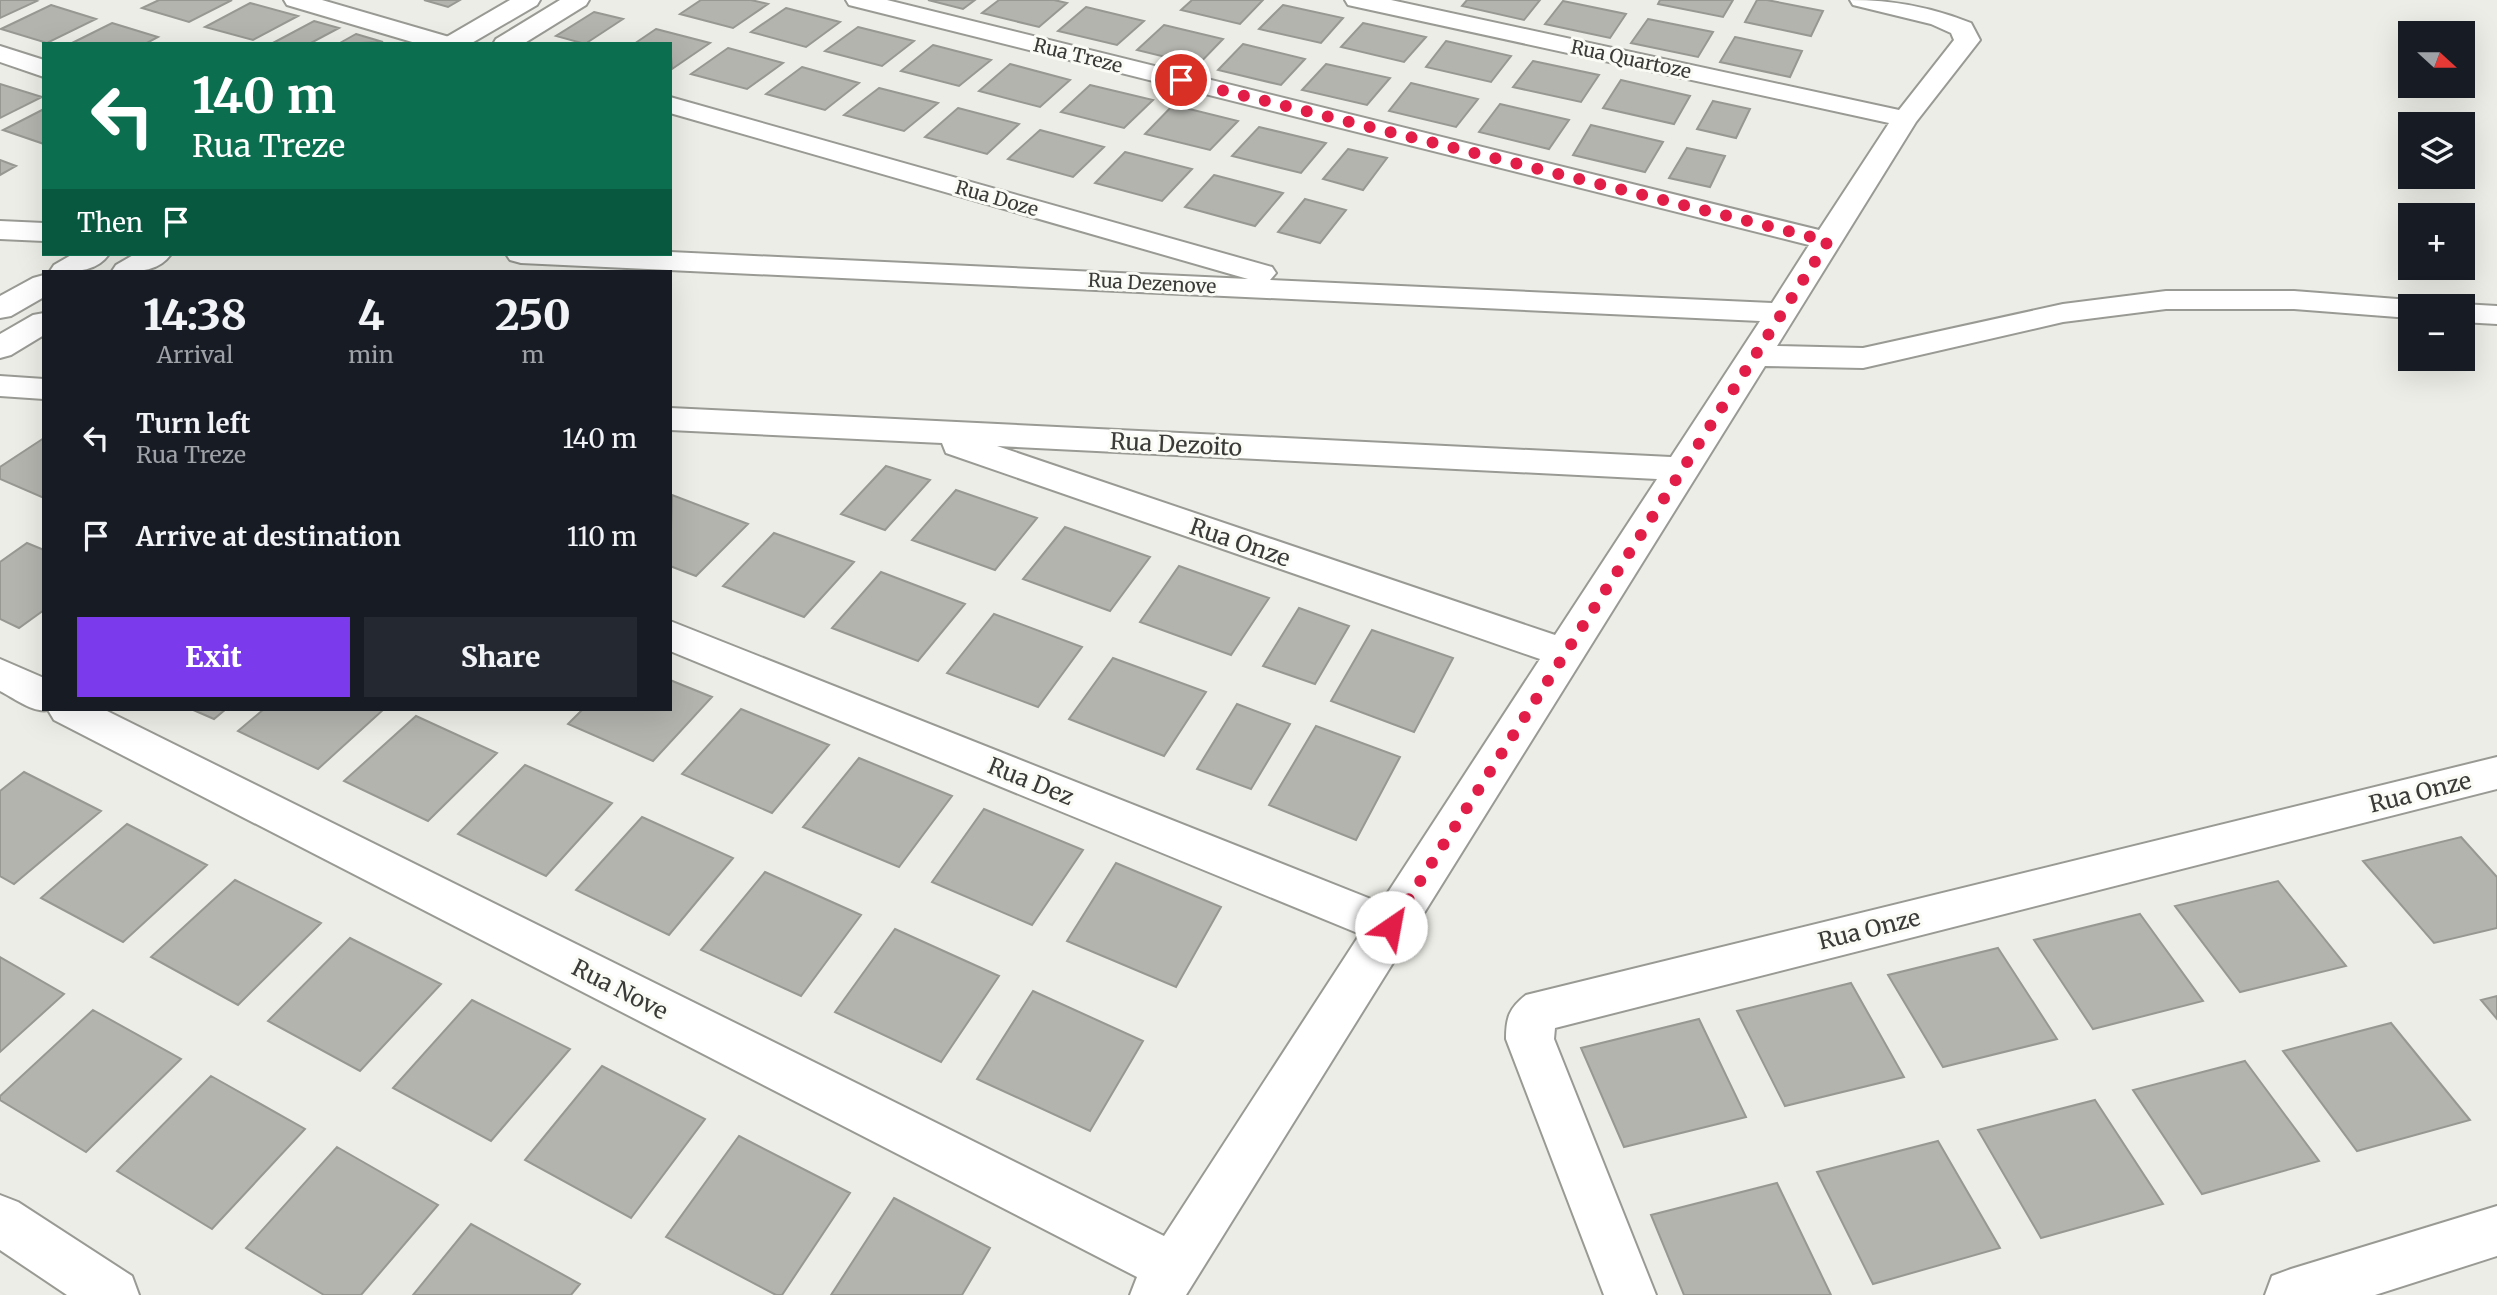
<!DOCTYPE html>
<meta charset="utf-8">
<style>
:root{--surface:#171b24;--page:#242831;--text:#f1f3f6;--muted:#9ea1a6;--accent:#7c3aed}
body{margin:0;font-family:Merriweather,serif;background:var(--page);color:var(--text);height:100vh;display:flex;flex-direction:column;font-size:26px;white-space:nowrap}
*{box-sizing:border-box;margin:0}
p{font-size:23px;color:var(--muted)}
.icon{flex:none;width:38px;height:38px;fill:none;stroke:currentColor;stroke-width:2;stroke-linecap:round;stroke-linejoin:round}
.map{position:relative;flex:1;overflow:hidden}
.drawer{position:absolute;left:42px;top:270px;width:630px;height:441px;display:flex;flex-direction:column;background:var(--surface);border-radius:0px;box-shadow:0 7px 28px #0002}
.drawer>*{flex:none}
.top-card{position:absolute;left:42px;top:42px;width:630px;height:214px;border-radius:0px;box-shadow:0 7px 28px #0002;background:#0b6e4f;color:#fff;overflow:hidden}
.needle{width:46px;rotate:111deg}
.fabs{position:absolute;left:2398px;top:21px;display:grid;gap:14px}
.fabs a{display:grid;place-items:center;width:77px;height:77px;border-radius:0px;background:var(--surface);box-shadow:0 7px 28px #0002;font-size:35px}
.pin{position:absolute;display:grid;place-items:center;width:60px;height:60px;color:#fff;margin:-30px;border:4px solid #fff;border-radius:50%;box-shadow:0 2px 7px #0007}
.me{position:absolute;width:77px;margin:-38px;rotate:33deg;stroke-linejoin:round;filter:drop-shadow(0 0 5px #0008)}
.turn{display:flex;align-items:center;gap:24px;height:147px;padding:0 35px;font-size:32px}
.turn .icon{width:91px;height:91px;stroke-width:2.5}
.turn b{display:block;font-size:49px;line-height:60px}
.then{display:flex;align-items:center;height:66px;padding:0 35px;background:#0003;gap:14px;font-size:26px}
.eta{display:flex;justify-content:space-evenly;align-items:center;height:119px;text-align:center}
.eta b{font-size:42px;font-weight:800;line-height:49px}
.primary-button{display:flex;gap:14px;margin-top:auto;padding:14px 35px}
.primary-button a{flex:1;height:80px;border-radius:0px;background:var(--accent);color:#fff;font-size:28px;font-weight:800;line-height:80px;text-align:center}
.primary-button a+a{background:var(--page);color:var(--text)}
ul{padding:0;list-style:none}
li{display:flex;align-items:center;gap:21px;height:98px;padding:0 35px}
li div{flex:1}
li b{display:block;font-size:26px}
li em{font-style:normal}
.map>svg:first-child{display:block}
</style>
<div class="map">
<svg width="2497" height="1295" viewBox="0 0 2497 1295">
<rect width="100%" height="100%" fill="#ecede6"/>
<path fill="#b3b4ae" stroke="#979892" stroke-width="2" d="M0 0H34L37 1 0 18Z
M159 0H232L189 22 142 8Z
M424 0H460L448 7Z
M701 0H751L768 4 733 28 680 14Z
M928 0H975L963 9Z
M999 0H1054L1067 3 1039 27 982 13Z
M1192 0H1263L1240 24 1181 10Z
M1467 0H1540L1524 20 1462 6Z
M1660 0H1733L1723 17 1658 4Z
M1757 0H1767L1823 11 1811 36 1745 22Z
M1563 1 1626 14 1610 38 1545 24Z
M250 3 298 16 253 40 205 27Z
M51 5 96 19 47 43 1 29Z
M1283 5 1343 18 1321 43 1259 29Z
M1086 7 1144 21 1117 45 1058 31Z
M786 8 840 22 806 47 751 32Z
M594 12 623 19 585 44 556 36Z
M1648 19 1713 32 1698 57 1631 43Z
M314 21 339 28 309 44H271Z
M112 23 158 37 145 44H70Z
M1363 23 1426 37 1404 62 1341 47Z
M1164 25 1223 39 1198 65 1137 50Z
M858 27 914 41 882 66 825 51Z
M656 29 710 43 672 69 670 44H634Z
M356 34 383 42 338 44Z
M1735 37 1802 51 1790 77 1720 62Z
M1446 41 1511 56 1491 82 1426 67Z
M1243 44 1305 59 1281 85 1218 70Z
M933 45 991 60 959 86 901 71Z
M728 48 783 63 747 89 691 74Z
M1533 61 1599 75 1581 102 1513 87Z
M1010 64 1070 80 1040 107 979 91Z
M1326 64 1390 78 1367 105 1302 90Z
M802 67 859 83 825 110 766 94Z
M1621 80 1690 96 1674 124 1603 108Z
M1411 83 1478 99 1456 127 1389 111Z
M0 84 42 97 0 118Z
M1090 85 1153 100 1124 128 1061 112Z
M879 88 938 103 904 131 844 115Z
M1713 101 1750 109 1736 138 1697 129Z
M1500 104 1569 120 1549 149 1479 132Z
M1173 105 1238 121 1210 150 1145 134Z
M958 108 1019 124 987 154 925 137Z
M44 109V144L3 130Z
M1591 125 1663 142 1645 172 1573 155Z
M1259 127 1326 143 1301 173 1232 156Z
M1040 130 1104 147 1073 177 1008 159Z
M1687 148 1725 156 1710 187 1669 178Z
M1348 149 1387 158 1363 190 1323 179Z
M1125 152 1192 169 1162 201 1095 183Z
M0 160 16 166 0 175Z
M1214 175 1283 193 1255 226 1185 207Z
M1305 199 1346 210 1320 243 1278 232Z
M44 438V498L0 479V467Z
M886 466 930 480 885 530 841 514Z
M956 490 1037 518 995 570 912 540Z
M672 495 748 524 696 576 670 566Z
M1065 527 1150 557 1110 611 1023 579Z
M774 533 854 562 804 617 723 586Z
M27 543 44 550V610L19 628 0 619V562Z
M1179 566 1269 598 1231 655 1140 622Z
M881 572 965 604 918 661 832 628Z
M1299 608 1349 626 1315 684 1263 666Z
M994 614 1082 647 1038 707 947 673Z
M1372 630 1453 658 1414 732 1331 701Z
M1113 658 1206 692 1164 756 1069 719Z
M670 680 712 697 653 761 568 724 583 709H670Z
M1237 704 1290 724 1251 789 1197 769Z
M191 709H226L214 719Z
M264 709H384L318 769 238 731Z
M741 709 829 745 772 813 682 774Z
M416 716 497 753 428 821 344 781Z
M1316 726 1400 757 1356 840 1269 805Z
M859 758 952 796 899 867 803 827Z
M525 765 612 803 546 876 458 834Z
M24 772 101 811 14 884 0 876V791Z
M984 809 1083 850 1032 925 932 882Z
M642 817 733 858 669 935 576 890Z
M127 824 207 865 123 942 41 898Z
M2461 837 2497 877V928L2434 943 2363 861Z
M1116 863 1221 907 1176 987 1067 941Z
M765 872 861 915 801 996 701 950Z
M235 880 321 923 238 1005 151 957Z
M2278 881 2346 966 2240 992 2175 906Z
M2140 914 2203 1001 2093 1029 2034 940Z
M895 929 999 976 941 1062 835 1012Z
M350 938 441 984 360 1071 268 1021Z
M1998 948 2057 1039 1943 1067 1888 975Z
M0 957 64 994 0 1052Z
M1851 983 1904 1077 1785 1106 1737 1011Z
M1033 991 1143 1041 1090 1131 977 1079Z
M2497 996V1019L2481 1000Z
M472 1000 570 1049 491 1141 393 1088Z
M93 1010 181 1059 86 1152 0 1100V1096Z
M1699 1019 1746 1117 1624 1147 1581 1048Z
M2391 1023 2470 1120 2357 1151 2283 1051Z
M2245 1061 2319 1161 2202 1194 2133 1090Z
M602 1066 705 1119 631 1218 525 1160Z
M211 1076 305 1129 212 1229 117 1171Z
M2095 1100 2163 1204 2041 1238 1978 1130Z
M739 1136 850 1193 782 1295H776L666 1237Z
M1938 1141 2000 1248 1873 1284 1817 1172Z
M337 1147 438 1205 361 1295H324L246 1248Z
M1777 1183 1831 1295H1684L1651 1215Z
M894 1198 990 1248 962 1295H831Z
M471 1224 580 1284 571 1295H413Z"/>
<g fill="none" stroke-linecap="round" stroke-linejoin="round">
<defs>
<path id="minor" d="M284 0H322L456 39 459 44H419L287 5Z
M846 0H887L1819 230 1889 123 1357 7 1348 5 1345 0H1391L1899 110 1954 40 1951 33 1931 24 1853 5 1850 0C1893 0 1931 7 1971 23L1980 40 1916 122 1777 346 1863 348 2063 304 2166 291H2294L2410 300 2421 302 2424 306H2410V318L2294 309H2166L2063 322 1863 368 1765 366 1186 1295H1130L1137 1277 54 720 48 710C33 713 14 698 0 691V659L44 678V709H103L1164 1236 1360 934 670 651V621L1381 903 1540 659 946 453 942 443 670 430V408L1671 457 1760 321 521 263 510 260 506 254 670 252 1248 279 670 113V97L1272 267 1276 273 1270 280 1772 303 1809 245 849 5ZM997 446 1657 479 1555 635Z
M0 46 44 60V77L0 62Z
M0 221 44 223V241L0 239Z
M2462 304 2497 306V324L2462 322V306H2452Z
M0 376 44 379V399L0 396Z
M2497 757V789L1555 1028 1554 1039 1656 1295H1604L1506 1039C1506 1018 1509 1008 1526 995Z
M0 1195 18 1202 132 1276 139 1295H67L0 1250Z
M2497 1206V1256L2375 1295H2265L2272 1276 2291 1269Z"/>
<path id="tertiary" d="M510 0H540L537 5 470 44H440L443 39Z
M560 0H589L586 5 523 44H493L496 39Z
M73 254H109C95 274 72 271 50 271L54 265Z
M135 254H171C157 274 134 271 112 271L116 265Z
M44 275V297L11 316 0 318V296L33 278Z
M44 313V335L11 355 0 358V334L33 315Z"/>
</defs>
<use href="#minor" stroke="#999a94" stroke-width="4"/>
<use href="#tertiary" stroke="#999a94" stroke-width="4"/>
<use href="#minor" fill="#fff" fill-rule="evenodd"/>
<use href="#tertiary" fill="#fff" fill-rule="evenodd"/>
</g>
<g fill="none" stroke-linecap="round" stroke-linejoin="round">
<path stroke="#e11d48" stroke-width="12" stroke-dasharray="0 21.6" d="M1181 80 1828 241 1391 927"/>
</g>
<g text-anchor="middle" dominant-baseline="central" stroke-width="6" stroke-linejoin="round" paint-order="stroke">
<g font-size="19" fill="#3a3a38" stroke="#fafbf4">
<text transform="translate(1078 55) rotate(14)">Rua Treze</text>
<text transform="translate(1631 59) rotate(12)">Rua Quartoze</text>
<text transform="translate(997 198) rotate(16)">Rua Doze</text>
<text transform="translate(1152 283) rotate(3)">Rua Dezenove</text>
</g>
<g font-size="23" fill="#3a3a38" stroke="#fafbf4">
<text transform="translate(1176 444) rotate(3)">Rua Dezoito</text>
<text transform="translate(1240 542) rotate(19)">Rua Onze</text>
<text transform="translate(1031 781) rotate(22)">Rua Dez</text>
<text transform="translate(2420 792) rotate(-14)">Rua Onze</text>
<text transform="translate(1869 929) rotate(-14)">Rua Onze</text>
<text transform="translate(620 989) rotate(27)">Rua Nove</text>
</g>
</g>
</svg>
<div class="fabs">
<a><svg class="needle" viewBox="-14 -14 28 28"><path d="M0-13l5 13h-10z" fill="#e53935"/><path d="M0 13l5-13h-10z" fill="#9ea1a6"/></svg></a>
<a><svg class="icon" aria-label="layers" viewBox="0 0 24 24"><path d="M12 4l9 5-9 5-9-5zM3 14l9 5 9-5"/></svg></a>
<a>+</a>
<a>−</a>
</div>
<div class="pin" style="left:1181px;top:80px;background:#d93025"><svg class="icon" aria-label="arrive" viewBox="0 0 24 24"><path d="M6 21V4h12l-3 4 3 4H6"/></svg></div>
<svg class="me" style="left:1391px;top:927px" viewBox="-20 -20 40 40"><circle r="19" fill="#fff"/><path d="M0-13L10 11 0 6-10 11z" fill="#e11d48"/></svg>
<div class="top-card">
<div class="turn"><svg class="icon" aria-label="left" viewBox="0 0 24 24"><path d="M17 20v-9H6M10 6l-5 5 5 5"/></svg><div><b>140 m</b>Rua Treze</div></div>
<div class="then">Then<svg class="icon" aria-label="arrive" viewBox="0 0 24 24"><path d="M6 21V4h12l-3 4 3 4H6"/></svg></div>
</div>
<section class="drawer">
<div class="eta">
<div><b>14:38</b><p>Arrival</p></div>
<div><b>4</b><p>min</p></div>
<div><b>250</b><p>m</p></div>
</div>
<ul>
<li><svg class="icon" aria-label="left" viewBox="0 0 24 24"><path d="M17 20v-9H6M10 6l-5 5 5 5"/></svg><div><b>Turn left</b><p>Rua Treze</p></div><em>140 m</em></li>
<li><svg class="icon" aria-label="arrive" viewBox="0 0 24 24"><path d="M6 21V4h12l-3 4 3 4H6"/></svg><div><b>Arrive at destination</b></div><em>110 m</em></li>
</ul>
<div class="primary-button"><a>Exit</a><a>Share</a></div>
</section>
</div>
